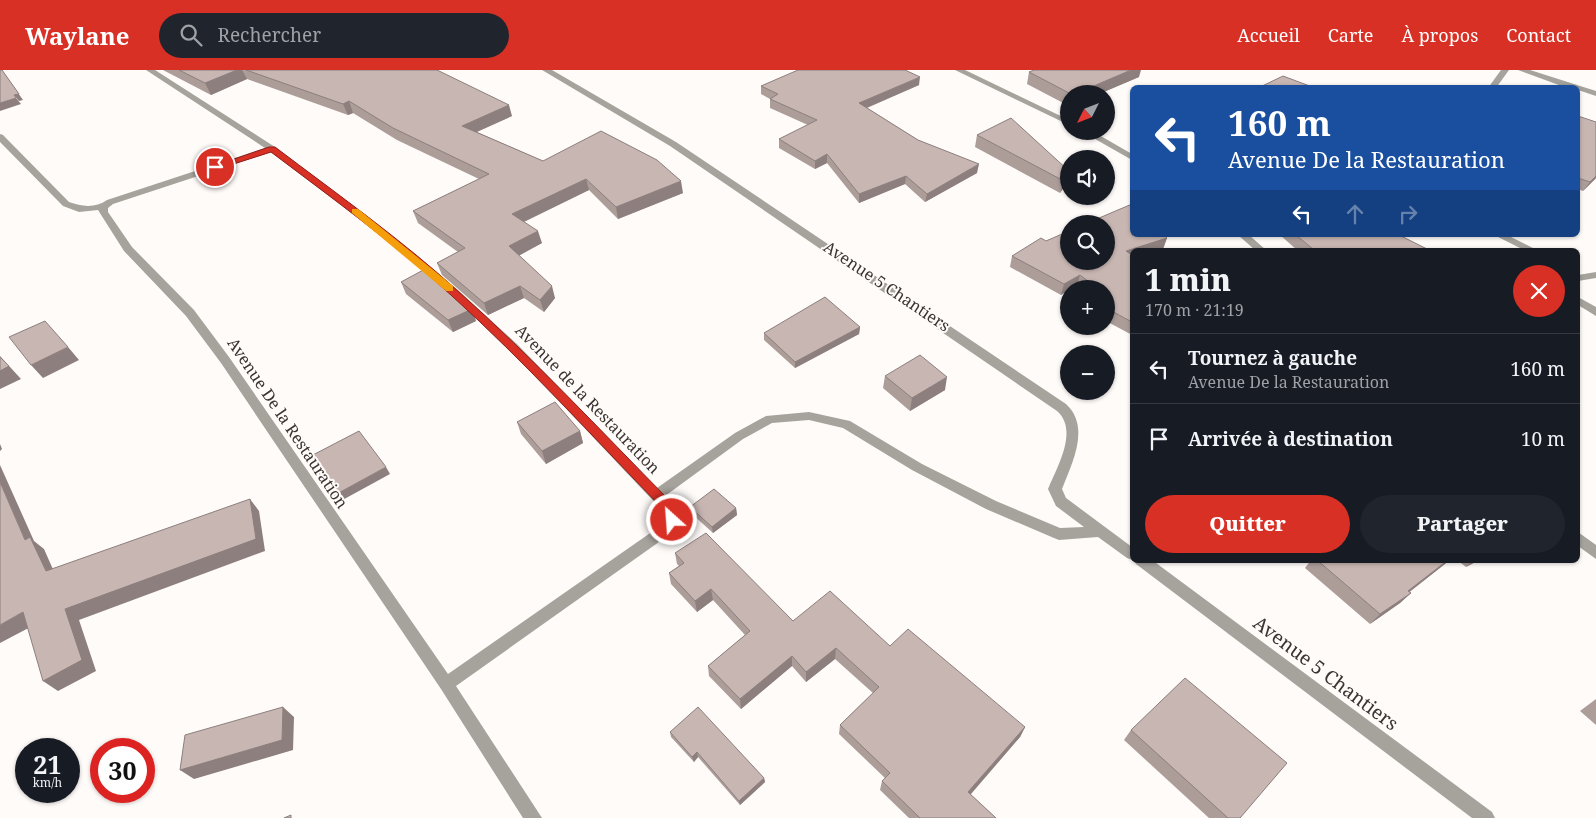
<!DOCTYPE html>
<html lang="fr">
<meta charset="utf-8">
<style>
:root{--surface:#171b24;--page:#20242c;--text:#f1f3f6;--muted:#9ea1a6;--line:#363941;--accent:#d93025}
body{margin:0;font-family:"Noto Serif",serif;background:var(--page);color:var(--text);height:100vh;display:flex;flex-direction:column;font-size:19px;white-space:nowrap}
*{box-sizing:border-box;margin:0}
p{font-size:16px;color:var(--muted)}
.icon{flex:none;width:28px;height:28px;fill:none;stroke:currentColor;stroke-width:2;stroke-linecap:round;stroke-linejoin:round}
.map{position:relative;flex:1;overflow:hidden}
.side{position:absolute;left:1130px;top:178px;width:450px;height:315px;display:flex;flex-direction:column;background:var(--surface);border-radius:8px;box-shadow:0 1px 4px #0004}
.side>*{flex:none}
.banner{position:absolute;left:1130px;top:15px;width:450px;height:152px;border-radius:8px;box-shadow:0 1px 4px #0004;background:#1a4fa0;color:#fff;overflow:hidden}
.needle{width:32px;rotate:228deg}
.fabs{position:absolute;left:1060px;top:15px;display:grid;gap:10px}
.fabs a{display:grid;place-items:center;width:55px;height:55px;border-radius:50%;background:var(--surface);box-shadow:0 1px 4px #0004;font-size:25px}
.speed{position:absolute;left:15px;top:668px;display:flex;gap:10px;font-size:25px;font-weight:700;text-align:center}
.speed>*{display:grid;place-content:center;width:65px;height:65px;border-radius:50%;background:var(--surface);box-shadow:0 1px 4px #0004;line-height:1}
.speed small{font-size:12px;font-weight:400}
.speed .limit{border:8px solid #d22;background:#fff;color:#111}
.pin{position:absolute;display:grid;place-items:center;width:42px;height:42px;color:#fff;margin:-21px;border:2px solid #fff;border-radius:50%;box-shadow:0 1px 5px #0007}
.me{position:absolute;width:55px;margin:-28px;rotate:334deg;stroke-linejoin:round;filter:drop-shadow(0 0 4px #0008)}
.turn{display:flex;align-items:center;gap:18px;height:105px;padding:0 15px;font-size:22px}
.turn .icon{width:65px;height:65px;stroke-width:2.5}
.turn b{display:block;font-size:35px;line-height:42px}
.lanes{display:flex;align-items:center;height:48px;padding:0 15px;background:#0003;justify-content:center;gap:25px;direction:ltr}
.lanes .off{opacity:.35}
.round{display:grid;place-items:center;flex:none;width:52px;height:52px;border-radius:26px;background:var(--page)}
.summary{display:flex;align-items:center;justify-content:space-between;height:85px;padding:0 15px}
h1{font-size:30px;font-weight:800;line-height:38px}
.primary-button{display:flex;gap:10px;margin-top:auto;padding:10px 15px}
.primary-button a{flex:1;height:58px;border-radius:30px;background:var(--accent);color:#fff;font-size:20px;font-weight:800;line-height:58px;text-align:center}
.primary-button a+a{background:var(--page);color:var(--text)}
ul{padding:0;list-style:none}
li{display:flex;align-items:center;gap:15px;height:70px;padding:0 15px;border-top:1px solid var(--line)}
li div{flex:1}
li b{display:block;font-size:19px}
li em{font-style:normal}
header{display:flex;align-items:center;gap:30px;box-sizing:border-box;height:70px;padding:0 25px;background:var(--accent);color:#fff}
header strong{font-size:24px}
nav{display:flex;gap:28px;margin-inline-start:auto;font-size:18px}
.search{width:350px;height:45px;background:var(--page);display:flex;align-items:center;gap:12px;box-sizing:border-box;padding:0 18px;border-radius:28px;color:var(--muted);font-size:19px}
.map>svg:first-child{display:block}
</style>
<header>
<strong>Waylane</strong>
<div class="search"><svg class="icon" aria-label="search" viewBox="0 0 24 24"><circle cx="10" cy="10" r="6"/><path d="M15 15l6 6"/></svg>Rechercher</div>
<nav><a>Accueil</a><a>Carte</a><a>À propos</a><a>Contact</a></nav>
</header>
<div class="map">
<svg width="1596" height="748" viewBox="0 0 1596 748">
<rect width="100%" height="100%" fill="#fefbf9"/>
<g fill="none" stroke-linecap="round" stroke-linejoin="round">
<path fill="#a6a39d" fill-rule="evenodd" d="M146 0H155L275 77 356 138 458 220 518 275 657 418 735 363 766 346 809 342 850 351 922 394 996 431 1060 458 1084 457 1056 436 1048 419C1057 397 1079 360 1057 341L670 76 542 0H552L676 72 1066 334C1091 357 1072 393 1062 419L1066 428 1132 477V490L1127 488 1098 467 1059 470 1054 468 986 439 912 400 843 358 809 350 772 353 743 369 665 426 674 435 679 450 666 467 456 616 542 748H523L441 619 221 293 186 246 124 181 98 140 79 142 63 136 0 72V64L3 65 69 132C82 137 96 138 107 130L265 78ZM271 82C332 128 395 174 451 225 526 293 594 369 663 441L665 449 656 459 448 604 229 287 194 240 132 177 108 142V138L113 134Z
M955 0H965L1069 50V55Z
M1501 0H1509L1496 18H1488Z
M1518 0H1530L1596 21V26L1578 20V18H1567Z
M1081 61H1092L1132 84V90Z
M1238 165H1249L1266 180H1255Z
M1494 165H1507L1537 180H1524Z
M1596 202V208L1578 211V205Z
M1578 227 1596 237V246L1578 235Z
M1578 462 1596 475V489L1578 476Z
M1134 490H1152L1492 742 1495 748H1472L1136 494Z"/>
</g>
<path fill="#ac9d99" d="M163 0H437L512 46 477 62 543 91 683 123 618 149 589 120 524 152 542 173 519 185 555 228 544 242 524 228 488 245 442 205 437 193 458 182 418 153 413 141 479 109 397 70 353 43 348 45 247 9 211 25Z
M1029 2 1139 7 1099 24H1069V36L1027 14Z
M919 15 867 38 918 70 977 103 925 132 905 114 859 133 827 93 815 99 779 78V69L808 55 770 38V29L761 24V16Z
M1578 46 1596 108 1583 121 1578 119Z
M977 65 1069 101V106L1066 114 1060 123 975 77Z
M1164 165 1167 168 1163 179 1132 180V265L1106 251V219H1081L1077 216 1071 219H1069L1061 225 1010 197 1012 186 1046 171Z
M1280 165H1399L1429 180H1297Z
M401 212 472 239 476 251 453 262 406 224Z
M860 257 859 264 795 298 764 270V263Z
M885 306 945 320 910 341 883 318Z
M517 352 580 361 583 373 546 394 521 364Z
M690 437 736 438 737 445 713 463 691 443Z
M675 483 793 551 890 576 1025 657 1020 667 970 724 996 748H909L880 720 882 711 885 708 839 664 840 655 873 623 835 589 806 612 792 596 741 639 709 606 708 596 745 565 713 530 697 542 671 514 669 503 679 496 677 494Z
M1311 490H1450L1409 522 1411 523 1400 533 1370 554 1305 498Z
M1457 490H1479L1466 497Z
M1596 629V655L1580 641Z
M1131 660 1240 748H1209L1124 670Z
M670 662 764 708 765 712 740 735 698 687 694 692 671 667Z"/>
<path fill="#8c7f7d" d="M2 0 23 30 19 31 14 25Z
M237 0H242L247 9 211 25 205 13Z
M1131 0H1141L1139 7 1099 24H1075Z
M920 7 919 15 859 41V33Z
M16 28 21 34 0 41V33Z
M349 31 353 43 348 45 343 34Z
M509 35 512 46 465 67 462 56Z
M827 84V93L815 99V91Z
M979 94 977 103 925 132 927 124Z
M1069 103 1066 114 1060 123 1064 111Z
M906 106 905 114 859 133V124Z
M1596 106V108L1583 121 1590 112Z
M586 109 589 120 515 156 512 144Z
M681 111 683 123 618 149 616 137Z
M538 161 542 173 513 189 509 176Z
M1167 168 1163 179 1160 180H1132V188L1126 181Z
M1080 205 1077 216 1071 219H1069V220L1061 225 1064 214Z
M520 216 524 228 488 245 484 233Z
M552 216 555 228 544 242 540 230Z
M472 239 476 251 453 262 448 250Z
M860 257 859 264 795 298V292Z
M68 277 79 290 43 308 31 295Z
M0 286 21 309 0 319Z
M947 307 945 320 910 341 912 328Z
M580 361 583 373 546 394 542 381Z
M0 374 2 379 0 381Z
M0 395 34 471 44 479 59 513 46 501 25 470 0 412Z
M386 397 390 404 337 433 333 426Z
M250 429 259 441 265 481 79 550 96 601 58 621 43 611 65 539Z
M736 438 737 445 713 463 712 457Z
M1448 490H1450L1398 531 1408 521Z
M1474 490H1479L1466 497Z
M711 519 713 530 697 542 695 531Z
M1411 523 1400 533 1370 554 1380 544Z
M23 542 38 553 0 573V555Z
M836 578 835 589 806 612V602Z
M792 586V596L741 639 740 629Z
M283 637 294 647 293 680 194 709 180 700Z
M1025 657 1020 667 965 731 968 722Z
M697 682 698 687 694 692 692 687Z
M764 708 765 712 740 735 739 731Z"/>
<path fill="#c8b6b2" stroke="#8c7f7d" d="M0 0H2L19 24 14 25 16 28 0 33Z
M179 0H237L205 13Z
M246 0H437L509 35 462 56 543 91 601 61 657 90 681 111 616 137 586 109 512 144 538 161 509 176 552 216 540 230 520 216 484 233 437 193 465 178 413 141 489 104 393 58 349 31 343 34Z
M798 0H905L920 7 859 33 918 70 979 94 927 124 906 106 859 124 827 84 815 91 779 69 817 50 770 29 778 24 761 16Z
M1034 0H1131L1075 24H1071L1029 2Z
M1283 6 1315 18H1258Z
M1578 46 1596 52V106L1590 112 1578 108Z
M1011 48 1069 101V103L1064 111 977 65Z
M1132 134V165H1164L1167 168 1126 181 1132 185V252L1106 238V234L1110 228 1106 225V219H1098L1080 205 1064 214 1012 186 1041 168 1046 171 1069 161V191H1106V154H1085Z
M1296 165H1399L1429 180H1314Z
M427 198 472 239 448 250 401 212Z
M825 227 860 257 795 292 764 263Z
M45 251 68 277 31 295 9 267Z
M920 285 947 307 912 328 885 306Z
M0 287 9 296 0 301Z
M555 332 580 361 542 381 517 352Z
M359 361 386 397 333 426 309 387Z
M0 412 25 470 30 467 46 501 250 429 256 469 65 539 82 590 43 611 23 542 0 555Z
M714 419 736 438 712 457 690 437Z
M706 463 793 551 830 521 890 576 908 559 1025 657 968 722 996 748H920L882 711 890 703 840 655 879 617 836 578 806 602 792 586 740 629 708 596 750 561 711 519 695 531 669 503 684 493 675 483Z
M1317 490H1448L1408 521 1411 523 1380 544Z
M1185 608 1287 693 1240 748H1228L1131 660Z
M283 637 282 670 180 700 185 665Z
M698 637 764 708 739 731 697 682 692 687 670 662Z
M291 745V748H284Z"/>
<path fill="#d93025" stroke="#8d1f18" d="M269 77H275C337 124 402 170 459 222 533 288 600 360 669 430L679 446 676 454H667L666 446 661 437C592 366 525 292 452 226 395 174 332 128 271 82L218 99 211 97Z"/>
<path fill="#f59e0b" d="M352 139H358L453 216V221H446L352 143Z"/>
<g text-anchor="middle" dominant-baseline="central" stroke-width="4" stroke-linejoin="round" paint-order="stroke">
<g font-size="16" fill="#3b3431" stroke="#fefbf9">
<text transform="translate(887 216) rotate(34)">Avenue 5 Chantiers</text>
<text transform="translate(588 329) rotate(46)">Avenue de la Restauration</text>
<text transform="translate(288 353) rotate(56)">Avenue De la Restauration</text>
</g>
<g font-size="19" fill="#3b3431" stroke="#fefbf9">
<text transform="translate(1326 603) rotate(37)">Avenue 5 Chantiers</text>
</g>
</g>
</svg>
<div class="fabs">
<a><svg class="needle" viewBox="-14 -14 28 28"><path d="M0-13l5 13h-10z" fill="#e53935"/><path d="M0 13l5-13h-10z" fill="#9ea1a6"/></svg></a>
<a><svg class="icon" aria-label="sound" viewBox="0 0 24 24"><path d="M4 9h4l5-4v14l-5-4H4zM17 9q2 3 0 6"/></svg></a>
<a><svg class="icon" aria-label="search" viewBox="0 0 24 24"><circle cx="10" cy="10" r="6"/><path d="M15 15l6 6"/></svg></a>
<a>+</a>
<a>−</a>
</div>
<div class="speed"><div>21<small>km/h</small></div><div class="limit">30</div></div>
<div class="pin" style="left:215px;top:97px;background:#d93025"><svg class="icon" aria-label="arrive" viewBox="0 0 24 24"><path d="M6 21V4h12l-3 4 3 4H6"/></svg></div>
<svg class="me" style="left:672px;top:450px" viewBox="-20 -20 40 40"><circle r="17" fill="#d93025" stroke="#fff" stroke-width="3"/><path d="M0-11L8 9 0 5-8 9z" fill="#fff"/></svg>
<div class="banner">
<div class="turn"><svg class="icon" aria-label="left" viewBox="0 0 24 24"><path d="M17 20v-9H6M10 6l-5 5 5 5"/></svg><div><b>160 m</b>Avenue De la Restauration</div></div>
<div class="lanes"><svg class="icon" aria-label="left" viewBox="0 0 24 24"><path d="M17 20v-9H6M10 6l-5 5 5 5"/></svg><svg class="icon off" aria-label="ahead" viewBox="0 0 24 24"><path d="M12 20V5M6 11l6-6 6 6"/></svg><svg class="icon off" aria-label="right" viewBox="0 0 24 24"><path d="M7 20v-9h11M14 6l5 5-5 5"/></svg></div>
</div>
<section class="side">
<div class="summary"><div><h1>1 min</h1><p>170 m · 21:19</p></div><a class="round" style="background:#d93025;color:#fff"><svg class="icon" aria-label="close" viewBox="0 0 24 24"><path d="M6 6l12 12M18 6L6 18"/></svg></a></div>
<ul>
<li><svg class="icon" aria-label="left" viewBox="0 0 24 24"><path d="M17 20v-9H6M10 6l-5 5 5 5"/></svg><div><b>Tournez à gauche</b><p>Avenue De la Restauration</p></div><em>160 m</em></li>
<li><svg class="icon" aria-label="arrive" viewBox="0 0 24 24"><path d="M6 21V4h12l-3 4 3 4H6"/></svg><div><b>Arrivée à destination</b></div><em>10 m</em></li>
</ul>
<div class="primary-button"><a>Quitter</a><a>Partager</a></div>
</section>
</div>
